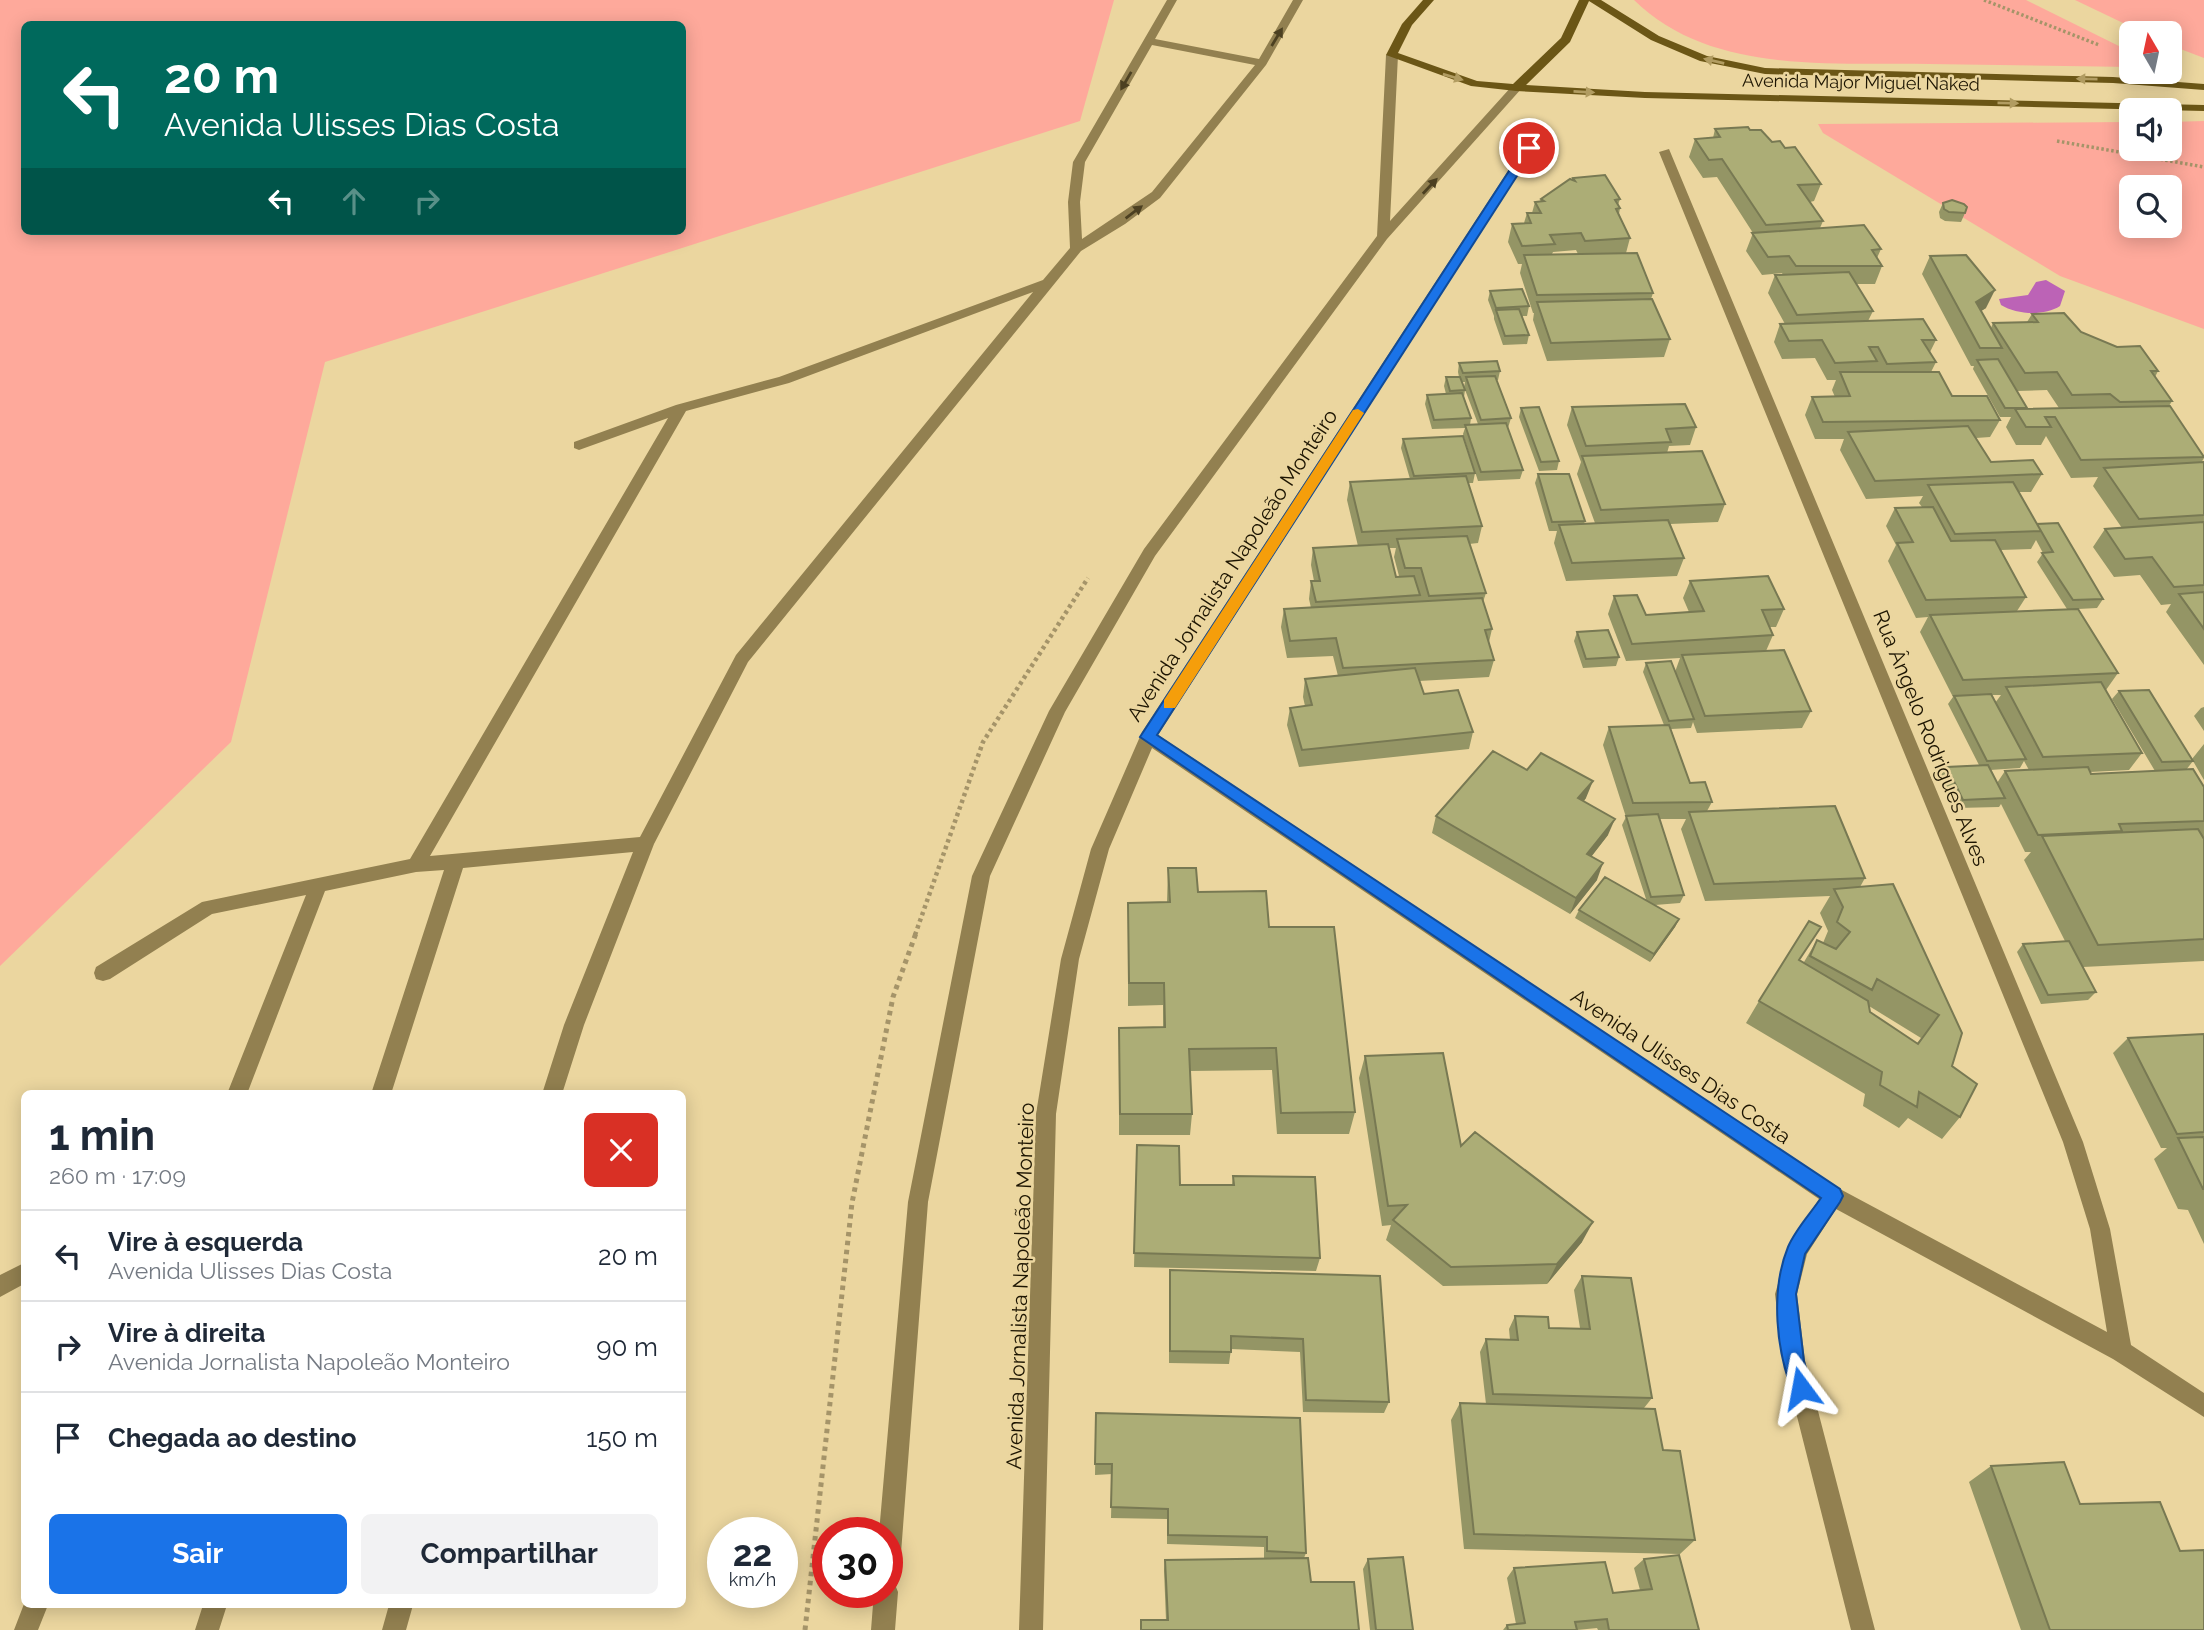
<!DOCTYPE html>
<html lang="pt">
<meta charset="utf-8">
<style>
:root{--surface:#fff;--page:#f2f2f3;--text:#1f2937;--muted:#747a83;--line:#e0e1e3;--accent:#1a73e8}
body{margin:0;font-family:Raleway,sans-serif;background:var(--page);color:var(--text);height:100vh;display:flex;flex-direction:column;font-size:26px;white-space:nowrap}
*{box-sizing:border-box;margin:0}
p{font-size:23px;color:var(--muted)}
.icon{flex:none;width:38px;height:38px;fill:none;stroke:currentColor;stroke-width:2;stroke-linecap:round;stroke-linejoin:round}
.map{position:relative;flex:1;overflow:hidden}
.drawer{position:absolute;left:21px;top:1090px;width:665px;height:518px;display:flex;flex-direction:column;background:var(--surface);border-radius:10px;box-shadow:0 4px 18px #0003}
.drawer>*{flex:none}
.banner{position:absolute;left:21px;top:21px;width:665px;height:214px;border-radius:10px;box-shadow:0 4px 18px #0003;background:#00695c;color:#fff;overflow:hidden}
.needle{width:46px;rotate:351deg}
.tools{position:absolute;left:2119px;top:21px;display:grid;gap:14px}
.tools a{display:grid;place-items:center;width:63px;height:63px;border-radius:10px;background:var(--surface);box-shadow:0 4px 18px #0003;font-size:35px}
.speed{position:absolute;left:707px;top:1517px;display:flex;gap:14px;font-size:35px;font-weight:700;text-align:center}
.speed>*{display:grid;place-content:center;width:91px;height:91px;border-radius:50%;background:var(--surface);box-shadow:0 4px 18px #0003;line-height:1}
.speed small{font-size:18px;font-weight:400}
.speed .limit{border:10px solid #d22;background:#fff;color:#111}
.pin{position:absolute;display:grid;place-items:center;width:60px;height:60px;color:#fff;margin:-30px;border:4px solid #fff;border-radius:50%;box-shadow:0 2px 7px #0007}
.me{position:absolute;width:77px;margin:-38px;rotate:347deg;stroke-linejoin:round;filter:drop-shadow(0 0 5px #0008)}
.turn{display:flex;align-items:center;gap:24px;height:147px;padding:0 28px;font-size:32px}
.turn .icon{width:91px;height:91px;stroke-width:2.5}
.turn b{display:block;font-size:49px;line-height:60px}
.lanes{display:flex;align-items:center;height:66px;padding:0 28px;background:#0003;justify-content:center;gap:35px;direction:ltr}
.lanes .off{opacity:.35}
.round{display:grid;place-items:center;flex:none;width:74px;height:74px;border-radius:10px;background:var(--page)}
.head{display:flex;align-items:center;justify-content:space-between;height:119px;padding:0 28px}
h1{font-size:42px;font-weight:700;line-height:52px}
.primary-button{display:flex;gap:14px;margin-top:auto;padding:14px 28px}
.primary-button a{flex:1;height:80px;border-radius:10px;background:var(--accent);color:#fff;font-size:28px;font-weight:700;line-height:80px;text-align:center}
.primary-button a+a{background:var(--page);color:var(--text)}
ul{padding:0;list-style:none}
li{display:flex;align-items:center;gap:21px;height:91px;padding:0 28px;border-top:2px solid var(--line)}
li div{flex:1}
li b{display:block;font-size:26px}
li em{font-style:normal}
.map>svg:first-child{display:block}
</style>
<div class="map">
<svg width="2204" height="1630" viewBox="0 0 2204 1630">
<rect width="100%" height="100%" fill="#ebd69f"/>
<path fill="#fea99b" fill-rule="evenodd" d="M0 0H1114L1080 121 325 362 231 742 0 966ZM24 24H682V231H24Z
M1634 0H2026L2131 52V67C2064 66 1996 65 1929 64 1831 62 1710 75 1634 0Z
M2075 0H2204V58L2170 45V33H2144Z
M2204 121V329L2060 276 1823 133 1818 124 2131 122 2132 149H2170V122ZM2132 187H2170V226H2132Z"/>
<path fill="#bc63b6" d="M2046 280 2065 291 2060 306C2045 316 2017 315 2001 305L1999 299 2028 295 2036 282Z"/>
<g fill="none" stroke-linecap="round" stroke-linejoin="round">
<path stroke="#a59469" stroke-width="3.5" stroke-dasharray="2.5 2.5" stroke-linecap="butt" d="M1984 0 2099 45
M2057 141 2204 167"/>
<path stroke="#a59469" stroke-width="4.5" stroke-dasharray="3.5 3.5" stroke-linecap="butt" d="M915 935 983 742 1088 578"/>
<path stroke="#a59469" stroke-width="5" stroke-dasharray="4.5 4.5" stroke-linecap="butt" d="M805 1630 852 1203 893 997 916 933"/>
<path fill="#928050" fill-rule="evenodd" d="M1167 0H1177L1155 39 1259 59 1293 0H1303L1266 65 1160 198 1125 224 1081 251 748 662 654 844 584 1025 562 1094H542L564 1025 633 852 463 868 391 1094H371L444 870 416 872 325 891 247 1094H227L306 895 212 914 110 979 103 981 96 979 94 973 96 967 202 902 410 859 668 418 579 450 574 448V442L676 405 779 377 1043 280 1070 248 1068 202 1073 162ZM1152 45 1255 65 1152 192 1082 239 1080 202 1085 162ZM1033 292 736 655 640 837 430 856 686 411 789 383Z
M24 1263V1284L0 1297V1275Z
M24 1604 48 1605 38 1630H14Z
M203 1605H227L219 1630H195Z
M389 1605H413L406 1630H382Z"/>
<path fill="#928050" fill-rule="evenodd" d="M1529 144 1535 148 1158 735 1840 1189 2107 1332 2090 1229 2063 1142 1659 152 1669 149 2083 1142 2110 1229 2131 1345 2204 1393V1417L2113 1359 1836 1209 1807 1254 1797 1294 1805 1361 1875 1630H1851L1783 1361 1775 1294 1790 1243 1819 1199 1152 748 1109 849 1079 959 1056 1114 1043 1630H1019L1036 1114 1061 959 1091 849 1142 732 1523 148Z"/>
<path fill="#928050" fill-rule="evenodd" d="M1392 52 1398 55 1390 221 1512 86 1522 88 1387 239 1155 556 1065 712 990 876 928 1202 899 1579 896 1587 898 1592 895 1630H871L874 1592H887V1533H879L908 1202 972 876 1049 711 1144 549 1377 236 1386 55Z"/>
<path fill="#6b5616" fill-rule="evenodd" d="M1423 0H1434L1412 25 1398 53 1477 81 1513 84 1561 38 1579 0H1601L1659 36 1707 56 1765 68 2113 77 2204 84V90L2113 83 1765 74 1700 61 1651 40 1589 1 1570 42 1526 85 1645 92 2204 105V111L1645 98 1516 91 1471 86 1386 55 1402 24Z"/>
</g>
<path fill="#949565" fill-rule="evenodd" d="M1715 129 1750 130 1785 148 1821 184 1814 201 1810 202 1823 221 1820 228 1881 249 1877 258 1882 266 1875 284H1856L1873 311 1868 321 1936 340 1930 352 1936 362 1931 372 1952 396 2000 420 1990 437 1976 438 1991 462 2042 474 2031 492H2019L2037 524 2103 599 2097 608 2078 609 2118 673 2106 690 2142 753 2129 770 2090 772 2091 774 2155 771 2112 699 2119 691 2192 759 2204 744V780L2193 761 2186 770 2204 787V837H2203L2204 839V961L2083 967 2096 992 2088 1000 2041 1004 2017 952 2023 944 2065 941 2024 860 2031 852H2025L2001 804 1999 807 1957 808 1941 775 1947 767 1979 765 1948 704 1953 697 1920 632 1928 617 1916 618 1888 561 1896 545 1886 526 1895 508 1922 507 1919 503 1923 496 1866 499 1840 450 1844 439H1815L1805 415 1812 397H1835L1832 390 1836 380H1827L1815 358 1782 359 1774 342 1780 324H1785L1768 293 1775 275H1783L1782 273 1762 275 1746 251 1753 233 1717 177 1703 178 1689 157 1695 139 1713 138ZM2036 540 2043 553 2037 562 2067 609 2017 611 2026 597 2001 550 2031 549ZM1992 695H2001L1995 703ZM2024 761 2029 770 2005 771 1997 783 1990 770 2020 768Z
M1573 178 1620 199 1618 205 1620 208 1619 214 1630 238 1626 253 1653 293 1651 299 1670 339 1664 357 1547 361 1533 320 1534 313H1533L1520 273 1522 264H1518L1508 242 1512 224 1524 223 1527 213H1532L1535 202 1540 201 1541 199 1572 180ZM1576 250 1578 254H1552L1553 252Z
M1943 203 1965 213 1961 222 1945 221 1940 218 1939 212Z
M1930 256 1986 308 1981 311 1991 328 1993 323 2027 322 2032 314 2081 332 2158 371 2155 377 2172 401 2169 406 2204 456V458L2201 463 2204 462V665L2166 612 2171 604 2161 605 2140 575 2114 577 2093 547 2105 529 2122 528 2093 486 2098 477 2071 478 2046 436 2041 445H2016L2006 427 2011 417H2000L1973 369 1974 366H1971L1922 274ZM2047 390 2059 408 2026 409 2017 391Z
M1490 291 1529 306 1527 316H1522L1529 335 1527 344 1503 345 1494 319V316L1488 300Z
M1459 363 1500 371 1498 380H1497L1511 418 1508 428H1507L1523 470 1520 479 1478 481 1463 434 1465 428 1432 429 1425 404 1427 395 1446 394 1444 386 1446 377H1459L1458 372ZM1462 382H1465L1464 387 1478 424 1470 425 1471 418 1464 397 1465 390Z
M1572 407 1696 427 1690 445 1669 446 1667 453 1725 504 1718 522 1670 524 1684 558 1677 576 1566 581 1554 543 1557 531H1549L1535 483 1538 474 1585 521 1584 524 1595 523 1577 474 1581 462 1567 425Z
M1521 408 1559 461 1557 470 1539 471 1519 417Z
M1403 439 1475 473 1473 483H1468L1482 526 1478 543 1469 544 1486 593 1483 602 1492 629 1489 642 1494 660 1489 677 1419 681 1424 694 1473 732 1469 749 1299 767 1287 725 1290 708 1305 706 1303 697 1305 679 1338 676 1333 656 1287 658 1281 627 1284 609 1311 608 1309 599 1311 581H1314L1311 565 1313 548 1358 546 1347 500 1350 482 1410 479 1401 448ZM1389 548H1396L1394 557 1399 576 1396 577Z
M1690 581 1784 609 1776 627H1770L1773 635 1766 651 1811 711 1802 728 1697 733 1693 722 1691 728 1671 729 1690 783 1712 802 1707 811 1865 878 1860 887 1962 1033 1952 1066 1960 1117 1942 1139 1908 1118 1899 1128 1863 1106 1865 1094 1746 1023 1759 1001 1800 960 1804 962 1817 940 1823 943 1828 931 1820 913 1830 896 1705 901 1681 829 1686 819H1659L1684 895 1680 903 1655 905 1679 919 1675 927 1650 962 1575 918 1579 910 1646 899 1622 825 1626 817 1603 745 1609 727 1664 725 1643 672 1646 663 1675 672 1680 658 1626 661 1608 614 1614 596 1646 615 1689 612 1683 598ZM1869 1006 1921 1038 1917 1043 1870 1012Z
M1577 632 1619 657 1616 666 1583 668 1574 641Z
M2204 707V731L2194 716 2201 708Z
M1527 770 1586 798 1584 801 1608 835 1591 857 1597 880 1570 914 1432 833 1436 816Z
M1168 868 1198 892 1269 927 1355 1112 1349 1134H1277L1272 1070 1190 1071 1192 1114 1190 1135H1119V1028L1163 1027V1005L1128 1006V903L1167 902Z
M2204 1034V1244L2188 1210 2178 1209 2154 1159 2167 1148H2161L2113 1053 2128 1038Z
M1365 1056 1461 1146 1582 1242 1547 1284 1443 1286 1386 1240 1391 1225 1382 1226 1359 1078Z
M1137 1145 1180 1185H1232L1233 1176 1320 1258 1316 1271 1134 1267Z
M1170 1270 1380 1276 1389 1402 1384 1413 1303 1412 1300 1352 1231 1349 1229 1364 1169 1363V1283Z
M1582 1276 1652 1398 1644 1408 1663 1450 1695 1540 1680 1554 1464 1549 1451 1420 1460 1403 1486 1404 1480 1352 1486 1339 1510 1340 1509 1329 1515 1316 1549 1328H1580L1574 1290Z
M1096 1413 1306 1553 1304 1558 1311 1582 1359 1630H1140L1141 1620H1166L1164 1570 1165 1560 1264 1559V1547L1167 1544V1519L1111 1518 1112 1474 1095 1475Z
M1991 1466 2080 1504 2180 1551 2204 1630H2021L1969 1482Z
M1368 1559 1413 1630H1370L1363 1569Z
M1644 1559 1699 1630H1598L1597 1628 1577 1630H1503L1507 1625 1516 1624 1507 1578 1514 1568 1613 1593 1640 1590 1634 1568Z"/>
<path fill="#787953" d="M1995 290 1986 308 1967 320 1976 302Z
M1593 781 1586 798 1572 815 1578 798Z
M1615 819 1608 835 1580 871 1587 854Z
M1603 863 1597 880 1570 914 1576 898Z
M1679 919 1675 927 1650 962 1654 954Z
M1593 1222 1582 1242 1547 1284 1557 1264Z"/>
<path fill="#acad76" stroke="#787953" stroke-width="2" d="M1748 127 1750 130H1761L1772 142 1780 141 1785 148 1795 147 1821 184 1798 185 1823 221 1766 225 1722 159 1709 160 1695 139 1720 137 1715 129Z
M1605 175 1620 199 1615 200 1620 208 1616 209 1630 238 1585 241 1581 233 1550 235 1555 244 1522 246 1512 224 1531 223 1527 213H1541L1535 202 1544 201 1541 199 1570 179 1575 181 1573 178Z
M1952 200 1964 204 1967 207 1965 213 1949 212 1944 209 1943 203Z
M1864 225 1881 249 1872 250 1882 266H1796L1789 256 1768 257 1752 233Z
M1637 253 1653 293 1537 295 1524 255Z
M1966 255 1995 290 1976 302 2002 348H1980L1930 256Z
M1849 272 1873 311 1797 315 1775 275Z
M1522 289 1529 306 1496 308 1490 291Z
M1652 299 1670 339 1551 343 1537 302Z
M1519 309 1529 335 1505 336 1496 310Z
M2064 313 2081 332 2117 347 2140 346 2158 371H2151L2172 401 2120 402 2110 394 2072 395 2057 372 2025 373 1993 323 2038 322 2032 314Z
M1923 319 1936 340H1922L1936 362 1887 364 1878 347H1869L1877 361 1835 363 1822 340 1789 341 1780 324Z
M1998 359 2027 408H2005L1977 360Z
M1497 361 1500 371 1463 373 1459 363Z
M1840 372H1939L1952 396H1987L2000 420 1823 422 1812 397 1850 396Z
M1495 376 1511 418 1481 420 1466 377Z
M1446 377H1460L1465 390 1450 391Z
M1462 393 1471 418 1434 420 1427 395Z
M1685 404 1696 427 1666 429 1671 442 1586 446 1572 407Z
M2170 406 2204 457 2081 460 2055 417H2045L2051 427H2026L2015 409Z
M1539 407 1559 461 1541 462 1521 408Z
M1506 423 1523 470 1481 472 1465 425Z
M1968 426 1991 462 2033 460 2042 474 1875 481 1848 432Z
M1463 436 1475 473 1414 476 1403 439Z
M1702 451 1725 504 1601 510 1582 456Z
M2204 462V515L2139 519 2104 468Z
M1538 474H1569L1585 521 1552 522Z
M1466 476 1482 526 1362 532 1350 482Z
M2013 482 2041 531 1955 534 1928 485Z
M1933 507 1951 541 1995 540 2026 597 1926 600 1897 543 1913 542 1895 508Z
M1668 520 1684 558 1572 563 1559 525Z
M2204 522V585L2174 587 2152 557 2125 559 2105 529Z
M2058 523 2103 599 2073 600 2042 553 2053 552 2037 524Z
M1467 536 1486 593 1429 596 1421 568H1405L1397 539Z
M1388 544 1396 577 1414 576 1420 595 1316 602 1311 581H1320L1313 548Z
M1768 576 1784 609 1762 610 1773 635 1632 644 1614 596 1637 595 1646 615 1704 611 1690 581Z
M2204 592V629L2179 594Z
M1482 598 1492 629 1485 630 1494 660 1343 668 1336 638 1290 641 1284 609Z
M2078 609 2118 673 1963 680 1930 615Z
M1608 630 1619 657 1586 659 1577 632Z
M1784 650 1811 711 1705 716 1682 655Z
M1671 661 1694 719 1669 721 1646 663Z
M1415 668 1424 694 1458 690 1473 732 1302 750 1290 708 1312 705 1305 679Z
M2101 682 2142 753 2043 757 2006 687Z
M2149 690 2193 761 2162 762 2119 691Z
M1991 694 2026 759 1987 761 1954 696Z
M1669 725 1690 783 1705 782 1712 802 1633 803 1609 727Z
M1493 751 1527 770 1541 753 1593 781 1578 798 1615 819 1587 854 1603 863 1576 898 1436 816Z
M1988 765 2005 798 1963 800 1947 767Z
M2088 767 2091 774 2193 769 2204 787V821L2119 824 2122 831 2038 835 2005 771Z
M1835 806 1865 878 1714 884 1689 812Z
M1658 814 1684 895 1651 897 1626 816Z
M2198 829 2204 839V939L2098 945 2042 836Z
M1168 868H1196L1198 892 1266 891 1269 927H1334L1355 1112 1281 1113 1276 1048 1189 1049 1192 1114H1120L1119 1028 1165 1027 1164 983H1129L1128 903 1170 902Z
M1605 877 1679 919 1654 954 1579 910Z
M1893 884 1962 1033 1952 1066 1977 1084 1960 1117 1919 1092 1917 1107 1880 1085 1882 1072 1759 1001 1809 921 1821 927 1799 960 1868 1001 1870 1012 1918 1044 1939 1015 1877 979 1872 990 1810 956 1817 940 1836 949 1850 932 1837 922 1843 907 1834 889Z
M2069 941 2096 992 2048 995 2023 944Z
M2204 1034V1132L2177 1134 2128 1038Z
M1443 1053 1461 1146 1475 1132 1593 1222 1557 1264 1451 1267 1393 1220 1407 1205 1388 1206 1365 1056Z
M2204 1137V1189H2203L2178 1138Z
M1137 1145 1179 1146 1180 1185H1234L1233 1176 1315 1177 1320 1258 1134 1253Z
M1170 1270 1380 1276 1389 1402 1306 1400 1303 1339 1231 1336V1352L1170 1351Z
M1582 1276 1631 1278 1652 1398 1493 1394 1486 1339 1518 1340 1515 1316 1548 1317 1549 1328 1590 1329Z
M1460 1403 1655 1409 1663 1450 1680 1451 1695 1540 1474 1534Z
M1096 1413 1300 1418 1306 1553 1267 1551V1537L1168 1535V1509L1111 1507 1112 1464H1095Z
M2064 1462 2080 1504 2160 1502 2180 1551 2204 1550V1630H2050L1991 1466Z
M1679 1555 1699 1630H1609L1607 1619 1575 1622 1577 1630H1508L1507 1625 1525 1623 1514 1568 1605 1562 1613 1593 1652 1589 1644 1559Z
M1403 1557 1413 1630H1376L1368 1559Z
M1308 1558 1311 1582H1354L1359 1630H1141V1620H1168L1165 1560Z"/>
<defs><path id="oneway-solid" d="M-6-.8H1V-3.2L6.5 0L1 3.2V.8H-6Z" transform="scale(1.75)"/></defs>
<g fill="#4c4021">
<use href="#oneway-solid" transform="translate(1277 37) rotate(-59)"/>
<use href="#oneway-solid" transform="translate(1126 81) rotate(120)"/>
<use href="#oneway-solid" transform="translate(1430 186) rotate(-47)"/>
<use href="#oneway-solid" transform="translate(1134 212) rotate(-37)"/>
</g>
<g fill="#b19c61">
<use href="#oneway-solid" transform="translate(1714 61) rotate(-167)"/>
<use href="#oneway-solid" transform="translate(1453 77) rotate(16)"/>
<use href="#oneway-solid" transform="translate(2087 79) rotate(-179)"/>
<use href="#oneway-solid" transform="translate(1584 92) rotate(3)"/>
<use href="#oneway-solid" transform="translate(2008 103) rotate(1)"/>
</g>
<path fill="#1a73e8" stroke="#114b97" stroke-width="2" d="M1529 145 1535 148 1157 735 1840 1189 1843 1196 1840 1202 1805 1254 1796 1294 1804 1361 1811 1388 1808 1395 1801 1398 1794 1395C1776 1352 1770 1291 1788 1247 1795 1230 1810 1214 1821 1198L1140 737 1524 148Z"/>
<path fill="#f59e0b" d="M1358 409 1364 413 1175 708H1164V700L1353 410Z"/>
<g text-anchor="middle" dominant-baseline="central" stroke-width="5" stroke-linejoin="round" paint-order="stroke">
<g font-size="18" fill="#1d1502" stroke="#ebd69f">
<text transform="translate(1861 82) rotate(1)">Avenida Major Miguel Naked</text>
</g>
<g font-size="21" fill="#1d1502" stroke="#ebd69f">
<text transform="translate(1232 565) rotate(-57)">Avenida Jornalista Napoleão Monteiro</text>
<text transform="translate(1931 738) rotate(68)">Rua Ângelo Rodrigues Alves</text>
<text transform="translate(1681 1066) rotate(34)">Avenida Ulisses Dias Costa</text>
<text transform="translate(1020 1286) rotate(-88)">Avenida Jornalista Napoleão Monteiro</text>
</g>
</g>
</svg>
<div class="tools">
<a><svg class="needle" viewBox="-14 -14 28 28"><path d="M0-13l5 13h-10z" fill="#e53935"/><path d="M0 13l5-13h-10z" fill="#747a83"/></svg></a>
<a><svg class="icon" aria-label="sound" viewBox="0 0 24 24"><path d="M4 9h4l5-4v14l-5-4H4zM17 9q2 3 0 6"/></svg></a>
<a><svg class="icon" aria-label="search" viewBox="0 0 24 24"><circle cx="10" cy="10" r="6"/><path d="M15 15l6 6"/></svg></a>
</div>
<div class="speed"><div>22<small>km/h</small></div><div class="limit">30</div></div>
<div class="pin" style="left:1529px;top:148px;background:#d93025"><svg class="icon" aria-label="arrive" viewBox="0 0 24 24"><path d="M6 21V4h12l-3 4 3 4H6"/></svg></div>
<svg class="me" style="left:1801px;top:1388px" viewBox="-20 -20 40 40"><path d="M0-17L14 15 0 8-14 15z" fill="#1a73e8" stroke="#fff" stroke-width="4"/></svg>
<div class="banner">
<div class="turn"><svg class="icon" aria-label="left" viewBox="0 0 24 24"><path d="M17 20v-9H6M10 6l-5 5 5 5"/></svg><div><b>20 m</b>Avenida Ulisses Dias Costa</div></div>
<div class="lanes"><svg class="icon" aria-label="left" viewBox="0 0 24 24"><path d="M17 20v-9H6M10 6l-5 5 5 5"/></svg><svg class="icon off" aria-label="ahead" viewBox="0 0 24 24"><path d="M12 20V5M6 11l6-6 6 6"/></svg><svg class="icon off" aria-label="right" viewBox="0 0 24 24"><path d="M7 20v-9h11M14 6l5 5-5 5"/></svg></div>
</div>
<section class="drawer">
<div class="head"><div><h1>1 min</h1><p>260 m · 17:09</p></div><a class="round" style="background:#d93025;color:#fff"><svg class="icon" aria-label="close" viewBox="0 0 24 24"><path d="M6 6l12 12M18 6L6 18"/></svg></a></div>
<ul>
<li><svg class="icon" aria-label="left" viewBox="0 0 24 24"><path d="M17 20v-9H6M10 6l-5 5 5 5"/></svg><div><b>Vire à esquerda</b><p>Avenida Ulisses Dias Costa</p></div><em>20 m</em></li>
<li><svg class="icon" aria-label="right" viewBox="0 0 24 24"><path d="M7 20v-9h11M14 6l5 5-5 5"/></svg><div><b>Vire à direita</b><p>Avenida Jornalista Napoleão Monteiro</p></div><em>90 m</em></li>
<li><svg class="icon" aria-label="arrive" viewBox="0 0 24 24"><path d="M6 21V4h12l-3 4 3 4H6"/></svg><div><b>Chegada ao destino</b></div><em>150 m</em></li>
</ul>
<div class="primary-button"><a>Sair</a><a>Compartilhar</a></div>
</section>
</div>
